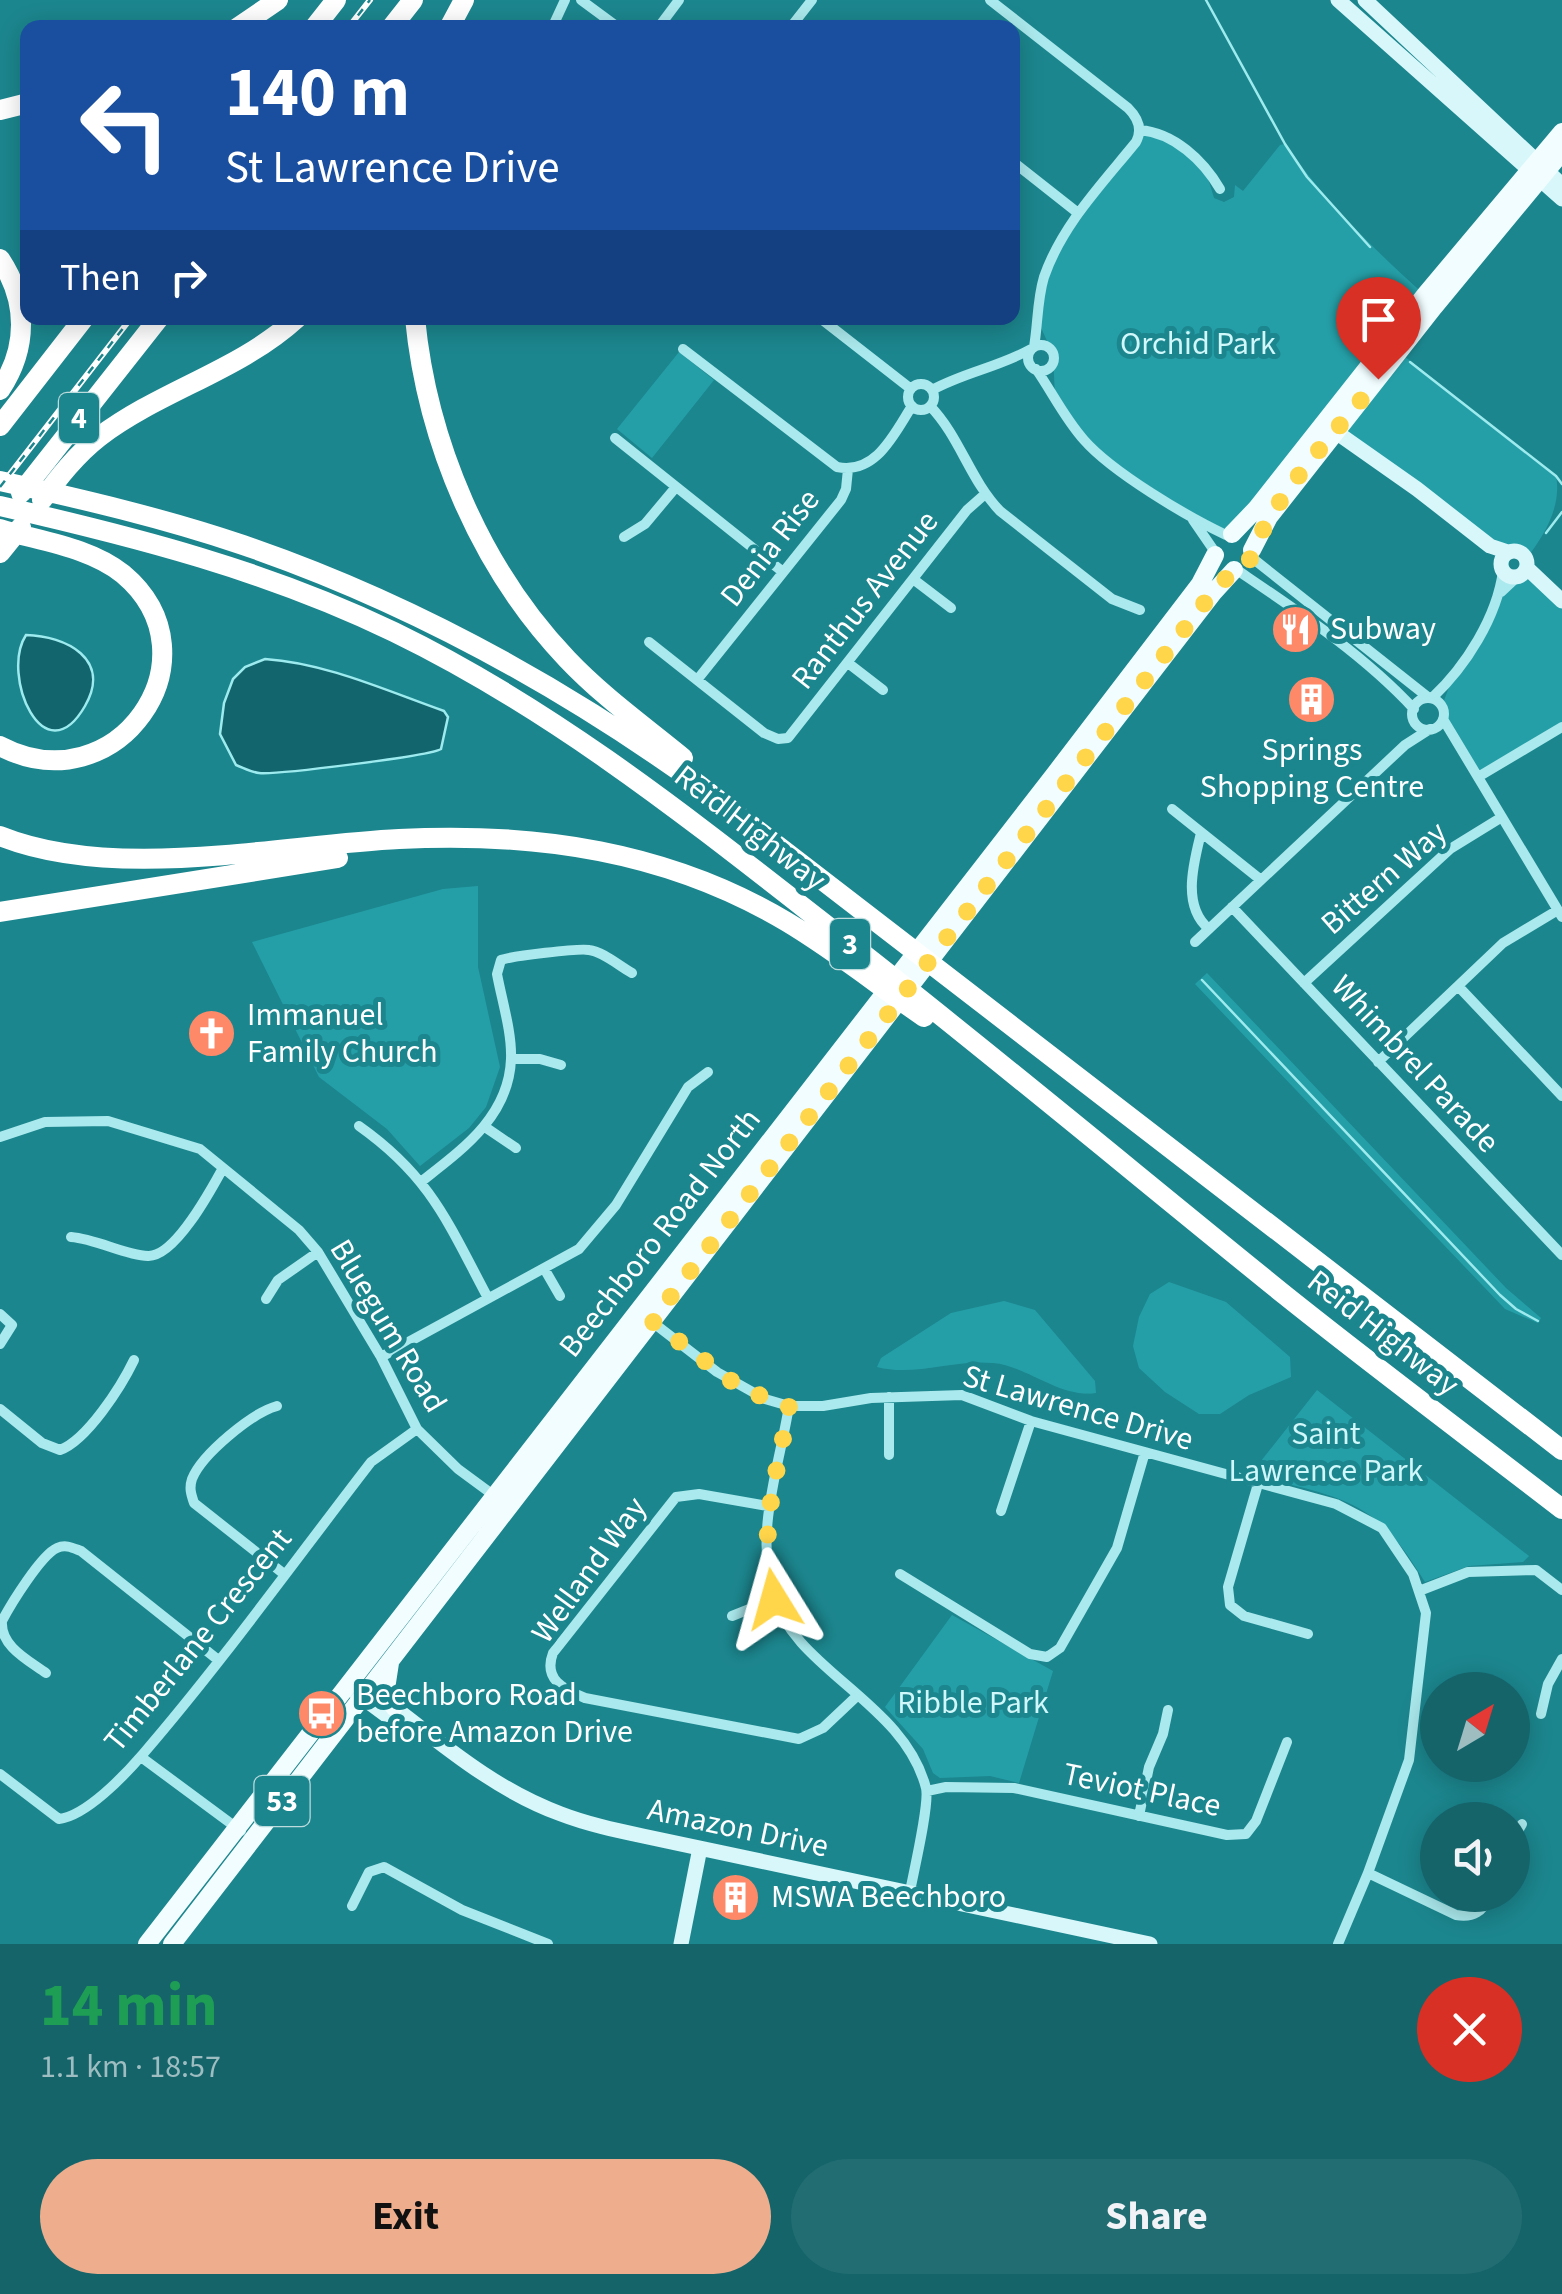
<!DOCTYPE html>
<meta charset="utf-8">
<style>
:root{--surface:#15646a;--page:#226d72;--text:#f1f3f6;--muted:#9dbdc1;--accent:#eead8d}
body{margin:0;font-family:"Source Sans 3",sans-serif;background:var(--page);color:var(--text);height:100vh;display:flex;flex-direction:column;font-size:38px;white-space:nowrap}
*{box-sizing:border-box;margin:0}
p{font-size:32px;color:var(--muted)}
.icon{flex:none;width:55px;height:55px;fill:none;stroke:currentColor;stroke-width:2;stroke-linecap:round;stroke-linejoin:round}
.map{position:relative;height:1944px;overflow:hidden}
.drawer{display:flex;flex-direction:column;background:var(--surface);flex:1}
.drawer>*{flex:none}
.top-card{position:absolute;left:20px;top:20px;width:1000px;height:305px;border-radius:20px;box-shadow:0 5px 25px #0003;background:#1a4fa0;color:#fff;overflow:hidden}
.needle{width:65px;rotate:38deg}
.fabs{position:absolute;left:1420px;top:1672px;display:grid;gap:20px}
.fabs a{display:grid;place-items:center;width:110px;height:110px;border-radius:50%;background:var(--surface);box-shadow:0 5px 25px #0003;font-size:50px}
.pin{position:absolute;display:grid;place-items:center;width:85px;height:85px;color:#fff;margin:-102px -42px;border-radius:50% 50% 50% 0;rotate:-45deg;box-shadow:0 0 10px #0007}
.pin .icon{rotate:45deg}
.me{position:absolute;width:110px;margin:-55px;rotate:352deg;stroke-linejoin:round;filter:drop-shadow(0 0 8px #0008)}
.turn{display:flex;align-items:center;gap:35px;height:210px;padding:0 40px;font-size:45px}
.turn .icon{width:130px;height:130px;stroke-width:2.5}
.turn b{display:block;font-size:70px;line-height:85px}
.then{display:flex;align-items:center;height:95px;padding:0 40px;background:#0003;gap:20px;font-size:38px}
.round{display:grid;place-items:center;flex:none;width:105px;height:105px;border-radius:52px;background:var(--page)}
.overview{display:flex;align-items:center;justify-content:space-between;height:170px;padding:0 40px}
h1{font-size:60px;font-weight:700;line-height:75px;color:#1e9e55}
.action{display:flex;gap:20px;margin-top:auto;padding:20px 40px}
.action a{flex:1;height:115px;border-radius:60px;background:var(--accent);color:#111;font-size:40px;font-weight:700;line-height:115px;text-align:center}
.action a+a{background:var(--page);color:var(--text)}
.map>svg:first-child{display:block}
</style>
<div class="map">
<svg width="1562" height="1944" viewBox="0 0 1562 1944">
<rect width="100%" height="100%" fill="#1c868e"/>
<path fill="#259fa7" d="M1153 131 1204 165 1214 198 1224 202 1234 197 1235 185 1243 191 1280 145 1285 144C1325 201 1373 249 1425 295L1226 535 1097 453 1055 396 1053 354 1038 321 1050 262 1139 137Z
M679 352 714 380 652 458 617 429Z
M1399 352 1556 476C1562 506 1544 536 1526 559L1521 553 1508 552 1337 432Z
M1522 575 1562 601V727L1478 777 1443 719 1442 706 1452 679 1500 593Z
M478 886V967L500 1067 486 1107 469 1128 420 1166 387 1129 319 1077 252 942 443 889Z
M1207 973 1506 1288 1541 1318 1538 1323 1505 1309 1195 984Z
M1169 1282 1226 1302 1290 1357 1291 1377 1249 1395 1220 1414H1199L1165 1392 1139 1368 1133 1346 1139 1317 1150 1294Z
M1004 1301 1035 1310 1095 1381 1096 1393C1059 1398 1028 1366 993 1363 953 1359 915 1377 877 1367L881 1358 951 1313Z
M1317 1390 1529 1556 1523 1562 1469 1566 1425 1582C1411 1560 1397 1537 1376 1520 1343 1492 1291 1486 1250 1475Z
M952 1615 1053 1671 1019 1783 990 1776 940 1778 933 1773 923 1749 885 1707Z"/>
<path fill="#13656d" stroke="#9debef" stroke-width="2.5" d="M26 635C66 636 112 659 85 706 44 777 0 675 26 635Z
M265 659C326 663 387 691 444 711L448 717 441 749C430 756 275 775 259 773 251 772 244 768 236 765L220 734 224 703 233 679 245 667Z"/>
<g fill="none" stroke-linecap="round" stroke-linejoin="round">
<path stroke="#9debef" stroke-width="2.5" d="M1206 0 1285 144 1307 177 1370 247
M1410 362 1556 476 1562 484
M1546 533 1562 512
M1202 980 1500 1295 1516 1309 1538 1321"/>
<path stroke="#aae9ed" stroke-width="10" d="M581 0 619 28
M990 0 1128 108C1138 118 1143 129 1136 142 1102 184 1062 225 1044 277 1037 300 1038 324 1034 347
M552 28 565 0
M658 28 679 0
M790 28 812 0
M1140 130C1174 133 1203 160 1220 189
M1012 161 1078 213
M820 318 911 389
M1028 358a13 13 0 1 1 26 0a13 13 0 1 1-26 0Z
M683 349 837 467C876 475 894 434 912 406
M1036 369C1052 392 1065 419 1084 440 1112 472 1186 516 1226 535
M908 397a13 13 0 1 1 26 0a13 13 0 1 1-26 0Z
M932 390C965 372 999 367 1031 349
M930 406C960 437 970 480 1000 511L1112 599 1140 610
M615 438 783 572
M1193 520 1215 552
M624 537 645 524 676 487
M1251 557 1429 698
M1237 570C1299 612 1363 654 1414 709
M913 579 951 608
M1501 592 1518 576
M649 642 764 733 778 739 788 738 967 510 984 495
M848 663 883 690
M697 680 841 500 846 489 848 469
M1432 698C1466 666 1497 617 1503 571
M1412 714a16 16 0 1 1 32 0a16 16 0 1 1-32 0Z
M1443 719 1562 917
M1478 777 1562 727
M1172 809 1261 880
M1201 833C1194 862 1181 906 1209 929
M1232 907 1562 1255
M1195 942 1405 745 1430 729
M1304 983 1450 849 1502 817
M1458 986 1562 1096
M511 1059H540L561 1065
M1378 1062 1503 943 1558 910
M359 1126C431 1177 448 1223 488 1298
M485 1127 516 1148
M0 1137 45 1122 108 1121 200 1149 299 1230 318 1252 381 1357 417 1429 458 1469 496 1497
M422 1181C463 1149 509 1116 511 1059 512 1032 502 1001 497 974L501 960C511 956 580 948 589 950 604 952 619 966 632 973
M71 1237C97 1239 124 1255 148 1256 175 1257 211 1190 223 1168
M545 1270 560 1296
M266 1299 278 1280 318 1252
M0 1314 12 1325 0 1344
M651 1321 717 1372 765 1399 789 1406H823L871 1398 962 1395 1031 1421 1336 1504 1382 1528 1413 1574 1426 1613 1409 1760 1368 1873 1338 1944
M381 1357 579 1249 616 1205 688 1087 708 1072
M277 1406C252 1413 202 1454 192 1479 189 1488 191 1494 194 1503L284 1574
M789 1406C779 1468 755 1530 773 1594 794 1670 904 1702 926 1788 930 1805 912 1879 908 1901
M0 1409 42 1443 60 1450C87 1440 121 1387 134 1360
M889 1455V1397
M1258 1484 1228 1587 1230 1605 1244 1616 1308 1634
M768 1506 699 1494 676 1497 553 1653C543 1679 563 1689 585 1698L799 1739 823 1728 858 1695
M1001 1511 1031 1421
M900 1574 1030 1654 1047 1657 1060 1648 1117 1548 1145 1452
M1419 1591 1468 1572 1536 1570 1562 1590
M732 1616 774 1599
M46 1673C28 1660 0 1646 2 1621 11 1604 41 1555 57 1548 66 1544 73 1548 81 1551L217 1659
M1541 1714 1548 1684 1562 1659
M141 1757 241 1831
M0 1774 59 1819C86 1816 125 1775 143 1754 223 1661 296 1559 371 1462L417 1429
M927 1791 946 1787 1014 1788 1227 1835 1246 1834 1256 1821 1287 1742
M1139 1816 1149 1767 1163 1734 1168 1710
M1512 1842 1522 1824
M1368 1873 1456 1915C1473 1918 1483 1912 1490 1895
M352 1906 369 1872 384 1867 462 1910 548 1944"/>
<path stroke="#d7f7fa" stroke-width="15" d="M1338 0 1562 199
M1365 0 1562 185
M1326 425 1417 489 1490 546 1508 552
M1501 564a13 13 0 1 1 26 0a13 13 0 1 1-26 0Z
M1527 568 1562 601
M355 1692 409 1732
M387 1702C442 1744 495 1790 561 1814 587 1824 615 1830 643 1836L1150 1944
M681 1944 700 1848"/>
<path stroke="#f1fdff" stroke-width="18" d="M1232 534 1256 509 1425 295 1562 132
M1252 550 1269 517 1434 307 1562 152
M390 1663 386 1689 394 1707
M147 1944 1054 775 1200 584 1215 555
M172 1944 1213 593 1234 570"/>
<path stroke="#fff" stroke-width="20" d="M237 28 278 0
M314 28 336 0
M391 28 413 0
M449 28 464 0
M0 110 28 103
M0 259C28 301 28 348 0 390
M415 318C427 442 481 569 567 659 602 696 644 726 683 758
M0 426 84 318
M0 481C82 499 163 518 243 545 407 601 558 684 699 785L1562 1450
M21 493 159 318
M42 500C59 477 76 455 99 437 161 390 239 371 297 318
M0 506C136 537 268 571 394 632 563 714 706 832 853 946 999 1060 1141 1179 1286 1296 1376 1368 1470 1438 1562 1509
M0 529C39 541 90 547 123 574 222 657 116 807 0 746
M0 553 21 527
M0 836C114 882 279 845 399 839 536 832 668 851 787 922 834 950 879 986 924 1017
M0 912 338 858"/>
<defs>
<path id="rail" d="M348 28 370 0
M0 487 131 318"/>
</defs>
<use href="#rail" stroke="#fff" stroke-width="6"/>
<use href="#rail" stroke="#1c868e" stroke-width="2.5" stroke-dasharray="8" stroke-linecap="butt"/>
</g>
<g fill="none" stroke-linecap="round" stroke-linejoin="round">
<path stroke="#ffd54a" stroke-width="18" stroke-dasharray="0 32.4" d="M774 1599C757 1527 778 1475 789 1406L742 1389 652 1321 1213 592 1234 570 1249 562C1270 498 1336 433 1378 379"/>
</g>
<defs>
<symbol id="restaurant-disc" viewBox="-11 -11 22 22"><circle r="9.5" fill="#fe8968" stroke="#1c868e"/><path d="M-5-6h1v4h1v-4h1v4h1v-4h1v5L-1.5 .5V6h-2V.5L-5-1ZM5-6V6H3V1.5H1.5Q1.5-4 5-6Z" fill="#fff"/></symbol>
<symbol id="building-disc" viewBox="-11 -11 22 22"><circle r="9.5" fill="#fe8968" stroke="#1c868e"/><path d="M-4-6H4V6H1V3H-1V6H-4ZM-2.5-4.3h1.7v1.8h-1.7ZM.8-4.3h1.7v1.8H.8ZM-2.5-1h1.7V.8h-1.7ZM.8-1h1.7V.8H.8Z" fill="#fff"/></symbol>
<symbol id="church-disc" viewBox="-11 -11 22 22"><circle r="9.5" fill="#fe8968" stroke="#1c868e"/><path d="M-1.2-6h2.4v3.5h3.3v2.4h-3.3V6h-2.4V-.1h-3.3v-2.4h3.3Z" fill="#fff"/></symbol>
<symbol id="bus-disc" viewBox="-11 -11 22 22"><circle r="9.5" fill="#fe8968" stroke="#1c868e"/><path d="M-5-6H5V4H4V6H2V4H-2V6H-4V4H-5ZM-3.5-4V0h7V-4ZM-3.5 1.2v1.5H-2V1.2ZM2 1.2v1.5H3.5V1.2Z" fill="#fff"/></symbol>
</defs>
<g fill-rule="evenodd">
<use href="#restaurant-disc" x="1268" y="602" width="55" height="55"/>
<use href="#building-disc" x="1284" y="672" width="55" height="55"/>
<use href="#church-disc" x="184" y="1006" width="55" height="55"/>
<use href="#bus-disc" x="294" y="1686" width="55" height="55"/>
<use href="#building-disc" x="708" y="1870" width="55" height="55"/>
</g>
<g text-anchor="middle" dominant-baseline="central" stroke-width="10" stroke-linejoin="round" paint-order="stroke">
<g fill="#1c868e" stroke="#bbdbdd" stroke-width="2.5">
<rect x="59" y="393" width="40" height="50" rx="8"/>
<rect x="830" y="919" width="40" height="50" rx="8"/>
<rect x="254.5" y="1776" width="55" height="50" rx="8"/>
</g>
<g font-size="30" font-weight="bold" fill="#fff">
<text x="79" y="418">4</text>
<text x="850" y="944">3</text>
<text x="282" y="1801">53</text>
</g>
<g font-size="32" fill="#d0f7fa" stroke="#1c868e">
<text x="1198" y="344">Orchid Park</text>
<text x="1326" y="1434">Saint<tspan x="1326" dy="37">Lawrence Park</tspan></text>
<text x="973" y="1703">Ribble Park</text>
</g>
<g font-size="32" fill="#fff" stroke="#1c868e">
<text transform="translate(770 548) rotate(-52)">Denia Rise</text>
<text transform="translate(865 600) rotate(-52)">Ranthus Avenue</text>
<text transform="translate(750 828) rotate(38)">Reid Highway</text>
<text transform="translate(1384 878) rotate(-41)">Bittern Way</text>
<text transform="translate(1415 1064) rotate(47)">Whimbrel Parade</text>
<text transform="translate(660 1233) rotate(-52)">Beechboro Road North</text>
<text transform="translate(388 1326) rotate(59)">Bluegum Road</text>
<text transform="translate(1383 1333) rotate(38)">Reid Highway</text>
<text transform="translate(1078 1408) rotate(16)">St Lawrence Drive</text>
<text transform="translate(589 1570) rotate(-54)">Welland Way</text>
<text transform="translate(198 1640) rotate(-51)">Timberlane Crescent</text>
<text transform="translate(1142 1790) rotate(12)">Teviot Place</text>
<text transform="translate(738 1828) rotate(12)">Amazon Drive</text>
</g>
<g font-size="32" fill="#fff" stroke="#1c868e" text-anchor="start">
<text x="1330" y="629">Subway</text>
<text x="1312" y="750" text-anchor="middle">Springs<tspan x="1312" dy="37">Shopping Centre</tspan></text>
<text x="247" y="1015">Immanuel<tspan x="247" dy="37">Family Church</tspan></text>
<text x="356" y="1695">Beechboro Road<tspan x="356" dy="37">before Amazon Drive</tspan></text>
<text x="771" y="1897">MSWA Beechboro</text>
</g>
</g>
</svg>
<div class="fabs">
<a><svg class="needle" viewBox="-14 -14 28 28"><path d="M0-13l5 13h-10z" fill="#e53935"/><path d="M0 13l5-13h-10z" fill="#9dbdc1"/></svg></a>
<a><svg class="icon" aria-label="sound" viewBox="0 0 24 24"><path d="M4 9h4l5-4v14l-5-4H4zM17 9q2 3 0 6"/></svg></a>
</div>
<div class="pin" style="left:1378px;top:379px;background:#d93025"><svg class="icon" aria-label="arrive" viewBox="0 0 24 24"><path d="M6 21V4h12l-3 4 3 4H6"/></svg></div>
<svg class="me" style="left:774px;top:1599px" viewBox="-20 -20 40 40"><path d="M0-17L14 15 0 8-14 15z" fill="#ffd54a" stroke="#fff" stroke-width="4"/></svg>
<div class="top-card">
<div class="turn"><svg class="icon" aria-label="left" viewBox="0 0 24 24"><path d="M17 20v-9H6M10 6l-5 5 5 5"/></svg><div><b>140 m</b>St Lawrence Drive</div></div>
<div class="then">Then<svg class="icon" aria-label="right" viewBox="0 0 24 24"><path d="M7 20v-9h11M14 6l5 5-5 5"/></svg></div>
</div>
</div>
<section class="drawer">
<div class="overview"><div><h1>14 min</h1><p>1.1 km · 18:57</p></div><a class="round" style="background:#d93025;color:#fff"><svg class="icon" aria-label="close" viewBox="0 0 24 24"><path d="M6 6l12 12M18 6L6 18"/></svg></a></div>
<div class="action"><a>Exit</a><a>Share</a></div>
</section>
